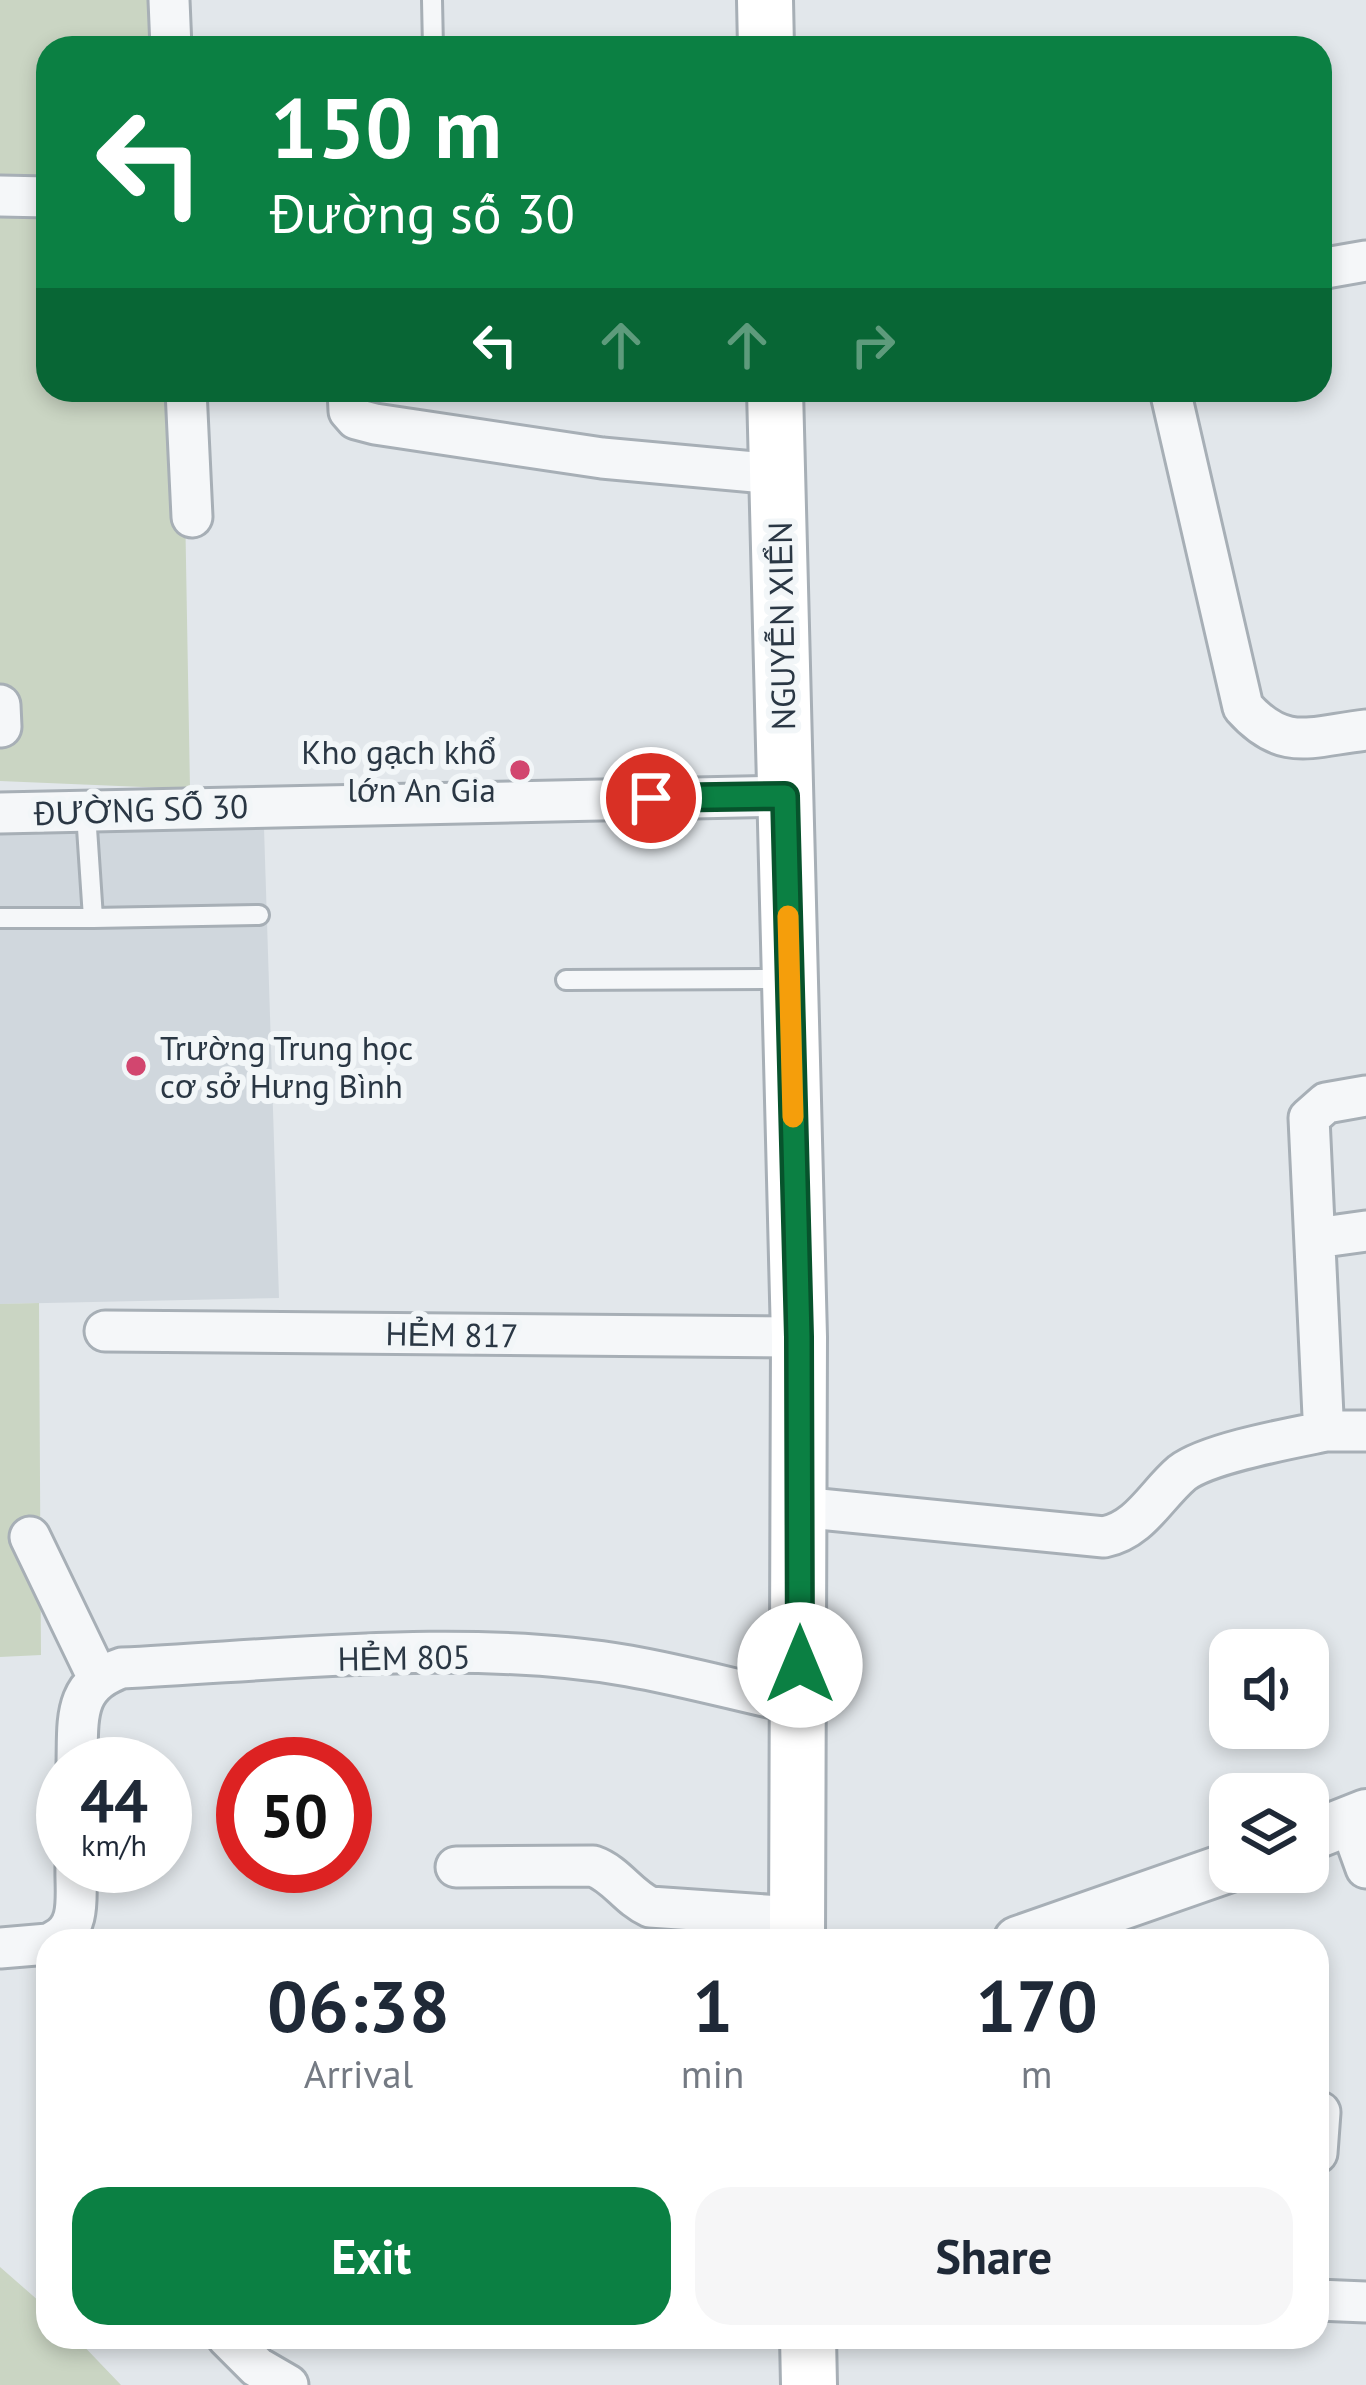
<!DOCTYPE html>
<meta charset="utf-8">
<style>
:root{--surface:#fff;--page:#f6f6f7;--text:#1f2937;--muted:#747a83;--accent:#0b8043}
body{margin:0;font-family:"PT Sans",sans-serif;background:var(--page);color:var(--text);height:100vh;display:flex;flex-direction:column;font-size:45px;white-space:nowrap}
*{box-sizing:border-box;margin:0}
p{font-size:39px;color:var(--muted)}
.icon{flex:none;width:66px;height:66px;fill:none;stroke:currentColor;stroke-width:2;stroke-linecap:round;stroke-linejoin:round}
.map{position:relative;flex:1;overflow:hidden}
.panel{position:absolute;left:36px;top:1929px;width:1293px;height:420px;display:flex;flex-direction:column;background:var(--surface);border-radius:36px;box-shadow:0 6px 18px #0003}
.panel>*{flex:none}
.hud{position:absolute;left:36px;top:36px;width:1296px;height:366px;border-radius:36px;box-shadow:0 6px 18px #0003;background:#0b8043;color:#fff;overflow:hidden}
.buttons{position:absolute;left:1209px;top:1629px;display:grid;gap:24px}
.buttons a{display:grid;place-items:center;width:120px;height:120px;border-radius:24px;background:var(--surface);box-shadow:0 6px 18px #0003;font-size:60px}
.speed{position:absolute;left:36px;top:1737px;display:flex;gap:24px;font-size:60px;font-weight:700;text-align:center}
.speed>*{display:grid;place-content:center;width:156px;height:156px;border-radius:50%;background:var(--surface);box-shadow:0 6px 18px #0003;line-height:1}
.speed small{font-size:30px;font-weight:400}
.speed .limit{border:18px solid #d22;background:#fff;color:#111}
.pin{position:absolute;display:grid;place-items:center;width:102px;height:102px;color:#fff;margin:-51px;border:6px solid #fff;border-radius:50%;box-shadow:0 3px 12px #0007}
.me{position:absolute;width:132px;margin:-66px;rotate:0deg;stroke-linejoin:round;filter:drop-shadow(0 0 9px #0008)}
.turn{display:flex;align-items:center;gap:42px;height:252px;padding:0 36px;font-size:54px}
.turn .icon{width:156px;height:156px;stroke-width:2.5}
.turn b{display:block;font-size:84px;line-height:102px}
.lanes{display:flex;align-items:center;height:114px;padding:0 36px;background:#0003;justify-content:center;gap:60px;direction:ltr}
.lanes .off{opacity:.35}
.eta{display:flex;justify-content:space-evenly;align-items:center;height:204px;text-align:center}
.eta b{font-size:72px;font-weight:700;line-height:84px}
.button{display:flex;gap:24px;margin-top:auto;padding:24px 36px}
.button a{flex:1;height:138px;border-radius:36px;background:var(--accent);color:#fff;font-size:48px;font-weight:700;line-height:138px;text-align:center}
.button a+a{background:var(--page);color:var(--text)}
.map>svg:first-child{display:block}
</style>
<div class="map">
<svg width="1366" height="2385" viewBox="0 0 1366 2385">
<rect width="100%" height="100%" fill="#e2e7eb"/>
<path fill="#d0d7dd" d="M264 828 279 1298 0 1304V834Z"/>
<path fill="#cad5c3" d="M0 0H176L177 48H48V390H183L190 789 0 781Z
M39 1303 41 1655 0 1657V1304Z
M0 2267 48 2309V2337H75L121 2385H0Z"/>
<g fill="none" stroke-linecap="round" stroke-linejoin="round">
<defs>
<path id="service" d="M432 0 433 48
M86 813 93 918 259 915
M0 918H93
M566 980 785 979"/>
<path id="minor" d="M169 0 171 48
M0 196 48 197
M1320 269 1366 261
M186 390 192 517
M348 390 349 411 356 419 375 424 602 458 777 474
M1170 390 1243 707C1284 753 1311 736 1366 730
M0 705 1 727
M0 813 785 796
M1366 1096 1326 1103 1309 1118 1323 1416 1326 1431H1366
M1316 1238 1366 1231
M105 1331 799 1337
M799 1507 1104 1537C1140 1530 1156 1495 1182 1473 1208 1453 1292 1438 1326 1431
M30 1537 97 1676
M77 1764C78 1718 73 1684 122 1668 284 1660 469 1638 629 1666 686 1676 743 1692 800 1704
M1349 1821 1366 1868
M456 1867 593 1866C616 1874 628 1897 650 1907L796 1917
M54 1941C83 1928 75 1893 76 1866
M0 1948 48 1944
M1317 2153 1320 2112
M1317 2300 1366 2302
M227 2337 257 2367 288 2385"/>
<path id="tertiary" d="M1308 1837 1366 1814
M1018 1941 1230 1867"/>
<path id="secondary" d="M765 0 766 48
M775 390 799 1337 797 1941
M808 2337 809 2385"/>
</defs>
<use href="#service" stroke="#a7afb6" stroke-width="24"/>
<use href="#minor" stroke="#a7afb6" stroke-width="45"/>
<use href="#tertiary" stroke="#a7afb6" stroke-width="54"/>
<use href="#secondary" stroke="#a7afb6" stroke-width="60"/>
<use href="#service" stroke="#f5f7f9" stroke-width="18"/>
<use href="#minor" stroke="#f5f7f9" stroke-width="39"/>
<use href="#tertiary" stroke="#f5f7f9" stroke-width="48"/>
<use href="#secondary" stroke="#fff" stroke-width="54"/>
</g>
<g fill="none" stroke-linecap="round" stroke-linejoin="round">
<defs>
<path id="route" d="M651 798 785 796 799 1337 800 1665"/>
</defs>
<use href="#route" stroke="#07532c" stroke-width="30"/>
<use href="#route" stroke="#0b8043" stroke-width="21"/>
<path stroke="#f59e0b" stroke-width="21" d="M788 916 793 1117"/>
</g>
<g fill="#d2466f" stroke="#f2f6f8" stroke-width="4.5">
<circle cx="520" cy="770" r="12"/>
<circle cx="136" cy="1066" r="12"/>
</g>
<g text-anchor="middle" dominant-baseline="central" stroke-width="12" stroke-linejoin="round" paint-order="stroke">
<g font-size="33" fill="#2a3744" stroke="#f2f6f8">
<text transform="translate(781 626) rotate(-91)">NGUYỄN XIỂN</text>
<text transform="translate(141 809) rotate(-2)">ĐƯỜNG SỐ 30</text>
<text transform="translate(452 1334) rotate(1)">HẺM 817</text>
<text transform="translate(404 1657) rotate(-1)">HẺM 805</text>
</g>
<g font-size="33" fill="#2a3744" stroke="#f2f6f8" text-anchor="end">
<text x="496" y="751">Kho gạch khổ<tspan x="496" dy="38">lớn An Gia</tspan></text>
<text x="160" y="1047" text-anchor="start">Trường Trung học<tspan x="160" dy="38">cơ sở Hưng Bình</tspan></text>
</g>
</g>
</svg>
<div class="buttons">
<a><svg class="icon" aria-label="sound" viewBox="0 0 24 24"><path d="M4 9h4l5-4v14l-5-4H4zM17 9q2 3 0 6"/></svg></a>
<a><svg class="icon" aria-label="layers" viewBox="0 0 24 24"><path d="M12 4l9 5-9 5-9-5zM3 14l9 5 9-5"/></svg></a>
</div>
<div class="speed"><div>44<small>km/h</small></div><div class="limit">50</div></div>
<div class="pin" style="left:651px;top:798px;background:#d93025"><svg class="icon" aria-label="arrive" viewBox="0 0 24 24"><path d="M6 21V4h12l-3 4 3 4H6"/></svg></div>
<svg class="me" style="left:800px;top:1665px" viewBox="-20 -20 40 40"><circle r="19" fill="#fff"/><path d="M0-13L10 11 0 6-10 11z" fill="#0b8043"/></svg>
<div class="hud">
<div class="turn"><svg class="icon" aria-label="left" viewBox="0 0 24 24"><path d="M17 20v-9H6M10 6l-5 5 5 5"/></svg><div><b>150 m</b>Đường số 30</div></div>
<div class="lanes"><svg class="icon" aria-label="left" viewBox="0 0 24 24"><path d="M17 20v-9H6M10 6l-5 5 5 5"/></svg><svg class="icon off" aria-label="ahead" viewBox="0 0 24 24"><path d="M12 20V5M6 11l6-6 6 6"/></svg><svg class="icon off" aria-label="ahead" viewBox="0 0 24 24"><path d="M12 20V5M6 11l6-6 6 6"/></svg><svg class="icon off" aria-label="right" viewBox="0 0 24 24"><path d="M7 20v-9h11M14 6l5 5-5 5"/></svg></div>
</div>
<section class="panel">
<div class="eta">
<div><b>06:38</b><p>Arrival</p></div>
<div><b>1</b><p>min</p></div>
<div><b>170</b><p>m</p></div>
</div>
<div class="button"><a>Exit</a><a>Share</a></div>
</section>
</div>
